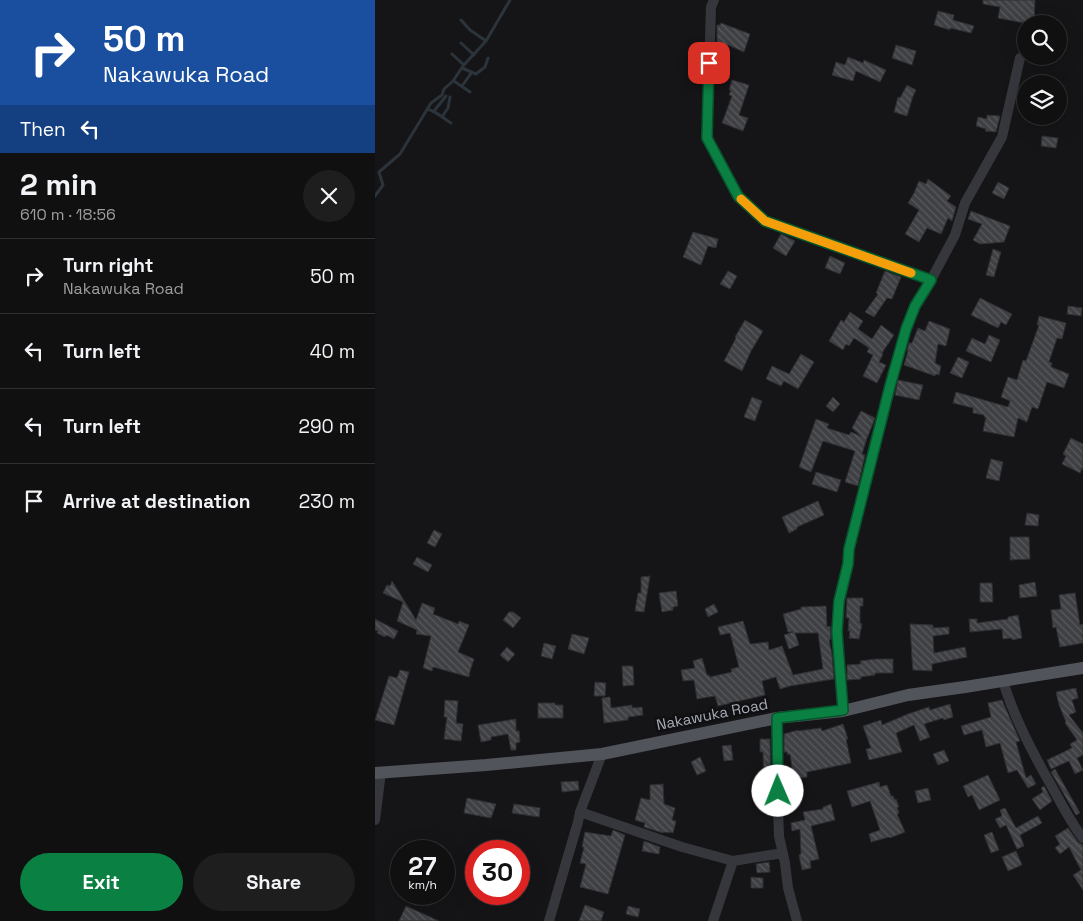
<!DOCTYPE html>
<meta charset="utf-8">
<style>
:root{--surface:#101011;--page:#1e1e1f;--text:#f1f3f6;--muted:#9c9d9f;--line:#303031;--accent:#0b8043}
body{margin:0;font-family:"Space Grotesk",sans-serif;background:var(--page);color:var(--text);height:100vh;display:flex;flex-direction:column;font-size:19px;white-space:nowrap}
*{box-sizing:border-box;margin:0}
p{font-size:16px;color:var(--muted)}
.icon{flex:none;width:28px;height:28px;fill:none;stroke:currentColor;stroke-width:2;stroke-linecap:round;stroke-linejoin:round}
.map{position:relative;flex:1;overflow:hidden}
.sheet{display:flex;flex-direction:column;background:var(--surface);width:375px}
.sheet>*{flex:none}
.banner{background:#1a4fa0;color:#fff;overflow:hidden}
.fabs{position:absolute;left:642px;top:15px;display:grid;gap:10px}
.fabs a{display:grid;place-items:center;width:50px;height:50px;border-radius:50%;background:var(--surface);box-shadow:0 5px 20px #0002,0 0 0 1px var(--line);font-size:25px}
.speed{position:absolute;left:15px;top:840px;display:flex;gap:10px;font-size:25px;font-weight:700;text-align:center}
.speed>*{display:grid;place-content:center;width:65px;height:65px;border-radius:50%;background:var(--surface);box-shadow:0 5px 20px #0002,0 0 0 1px var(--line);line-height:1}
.speed small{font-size:12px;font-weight:400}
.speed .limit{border:8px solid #d22;background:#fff;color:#111}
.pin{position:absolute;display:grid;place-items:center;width:42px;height:42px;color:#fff;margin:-21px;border-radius:10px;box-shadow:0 2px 8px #0006}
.me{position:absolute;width:55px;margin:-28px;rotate:359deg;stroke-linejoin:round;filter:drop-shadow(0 0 4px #0008)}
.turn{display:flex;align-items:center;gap:18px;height:105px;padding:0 20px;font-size:22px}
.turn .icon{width:65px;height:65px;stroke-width:2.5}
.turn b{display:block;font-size:35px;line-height:42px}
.then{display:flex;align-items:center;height:48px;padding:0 20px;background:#0003;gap:10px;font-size:19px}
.round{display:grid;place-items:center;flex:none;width:52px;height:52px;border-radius:26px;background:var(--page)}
.summary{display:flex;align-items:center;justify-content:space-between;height:85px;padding:0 20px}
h1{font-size:30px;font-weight:800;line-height:38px}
.cta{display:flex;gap:10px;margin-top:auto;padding:10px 20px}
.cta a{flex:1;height:58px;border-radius:30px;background:var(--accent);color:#fff;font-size:20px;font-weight:800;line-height:58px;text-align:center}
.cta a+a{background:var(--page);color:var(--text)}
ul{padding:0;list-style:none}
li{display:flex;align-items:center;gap:15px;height:75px;padding:0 20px;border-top:1px solid var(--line)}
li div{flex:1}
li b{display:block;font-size:19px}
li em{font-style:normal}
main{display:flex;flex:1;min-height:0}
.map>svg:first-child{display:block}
</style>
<main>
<section class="sheet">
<div class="banner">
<div class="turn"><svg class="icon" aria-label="right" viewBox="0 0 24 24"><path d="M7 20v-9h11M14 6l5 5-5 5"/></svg><div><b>50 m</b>Nakawuka Road</div></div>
<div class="then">Then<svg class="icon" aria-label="left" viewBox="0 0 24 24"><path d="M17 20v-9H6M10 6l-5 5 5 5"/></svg></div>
</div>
<div class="summary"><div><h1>2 min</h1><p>610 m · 18:56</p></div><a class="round"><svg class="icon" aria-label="close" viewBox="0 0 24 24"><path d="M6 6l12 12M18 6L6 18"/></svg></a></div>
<ul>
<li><svg class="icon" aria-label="right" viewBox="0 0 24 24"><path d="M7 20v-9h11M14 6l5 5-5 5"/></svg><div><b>Turn right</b><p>Nakawuka Road</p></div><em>50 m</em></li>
<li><svg class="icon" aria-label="left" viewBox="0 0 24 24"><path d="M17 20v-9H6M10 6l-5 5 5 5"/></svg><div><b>Turn left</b></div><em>40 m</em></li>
<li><svg class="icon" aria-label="left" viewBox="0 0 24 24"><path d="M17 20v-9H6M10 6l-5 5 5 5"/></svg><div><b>Turn left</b></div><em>290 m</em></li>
<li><svg class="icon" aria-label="arrive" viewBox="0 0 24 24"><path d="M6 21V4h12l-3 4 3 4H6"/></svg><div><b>Arrive at destination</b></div><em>230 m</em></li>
</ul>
<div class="cta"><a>Exit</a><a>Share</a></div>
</section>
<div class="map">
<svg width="708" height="921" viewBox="0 0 708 921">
<defs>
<pattern id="building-back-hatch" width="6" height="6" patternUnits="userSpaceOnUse" patternTransform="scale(1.25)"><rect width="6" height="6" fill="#3f4044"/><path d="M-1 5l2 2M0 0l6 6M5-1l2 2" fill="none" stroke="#58595d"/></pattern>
</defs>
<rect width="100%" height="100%" fill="#151517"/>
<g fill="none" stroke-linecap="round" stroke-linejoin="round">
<path stroke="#2b343b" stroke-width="3" d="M86 20 95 30 111 41
M86 43 99 55
M77 54 89 65
M87 68 101 74 110 67 113 58
M79 81 95 92
M87 86 97 72
M52 109C61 111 68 118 76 123
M59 111 71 96
M67 117 73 108 75 97
M0 196 8 185 4 172 25 154 56 103 67 95 69 89 78 81 88 66 111 41 135 0"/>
</g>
<path fill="url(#building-back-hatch)" stroke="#2f2f33" d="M608 0H660L659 24H649V23L623 18 625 7 608 4Z
M563 11 579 15 578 20 599 26 596 33 575 28V30L559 25Z
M346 23 375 34 369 52 353 45H342V25H345Z
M521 45 541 51 537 65 517 58Z
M473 57 488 63 489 60 511 70 505 82 481 71 478 81 457 75 461 62 470 65Z
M357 80 374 85 364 115 373 118 368 131 347 123 357 96 354 95 356 90H354Z
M532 85 541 90 538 96 532 116 519 112 523 97 525 98Z
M612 115 625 116 621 132 610 131 611 129 601 126 603 117 612 119Z
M667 136 683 138 681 148 666 146Z
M553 179 576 196 572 201 581 207 577 221 573 218 566 234 552 228 544 242 530 234 544 210 533 203 539 193 544 181 551 184Z
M623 182 634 188 629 199 617 193Z
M596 211 635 226 629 242 605 244 598 240 607 224 593 219Z
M318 232 343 239 341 248 333 246 326 265 308 257Z
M406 234 420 241 411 256 398 248Z
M618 249 626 252 619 277 611 275Z
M455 256 470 263 465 274 450 268Z
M353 271 362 276 355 289 345 284Z
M510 271 526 277 517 299 512 298 499 317 490 312 503 294 501 293Z
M605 298 637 314 631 325 626 322 623 328 596 315Z
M693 306 707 308 706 316 692 314Z
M475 312 488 321 483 329 497 339 506 325 519 335 507 353 508 354 504 362 511 365 502 383 488 376 498 355 492 352 494 348 479 338 474 346 471 344 468 350 454 341 466 320 469 322Z
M664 316 691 323 687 339 682 338 674 362 677 363 676 367 694 374 689 388 672 382 663 409 657 407 652 422 643 418 639 437 608 431 611 417H609V415L598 413V408L578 403 581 392 633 407 635 401 626 397 633 377 642 380 648 360 651 361 664 325H662Z
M370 320 388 331 376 351 367 371 349 361 361 338 360 337Z
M554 321 575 329 571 346 563 344 560 363 566 366 564 375 561 374 560 376 529 365 533 351H532L534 343H537L543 328 550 331Z
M614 335 625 340 616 362 591 351 597 338 610 344Z
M426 354 439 362 423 389 409 381 406 386 391 379 397 366 414 374Z
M583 357 594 362 587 378 575 373Z
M523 380 548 385 544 400 520 395Z
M377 397 387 401 380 421 369 417Z
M458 397 465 404 458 412 451 406Z
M486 411 500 418 497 426 492 438 487 454 490 455 483 486 470 482 480 451 448 441 436 472 424 467 441 419 454 424 452 428 474 435 476 432 486 436 477 428Z
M696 438 708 444V467L705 473 687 464 691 456 688 454Z
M616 459 628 462 624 481 611 478Z
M441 472 466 480 462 492 437 484Z
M443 501 449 515 422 527V529L414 533 407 517Z
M652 513 664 515 663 526 650 525Z
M59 530 67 534 60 547 52 543Z
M635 537H654L655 559 635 560Z
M42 557 57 565 53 572 38 564Z
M275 576 269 612 260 611 263 593H266V577Z
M17 581 41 620 47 603 60 608 58 614 83 624 84 621 94 625 83 652 99 659 95 671 94 677 58 667 57 671 48 668 56 636 41 634 42 630 22 621 28 602 8 593 12 585 15 586Z
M660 582 662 596 645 598 644 585Z
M605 583H617L618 602H605Z
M301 591 303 606 298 607V610L287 612 284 593Z
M700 593 705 625 708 624V643L685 647 681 627 678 628 676 610 686 609 684 595Z
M472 598H488V606H485V623L487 624 484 639 474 638 475 631H473L474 618H471Z
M339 604 343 612 333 617 330 609Z
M451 606 452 627 455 626 456 639 454 640 457 654 459 679 415 686 405 689 401 677 387 681 390 695 343 706 340 696 322 699 319 680 308 681 306 670 320 668 318 661 327 658 332 675H334L335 677 357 672 356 669 364 667 355 633 345 635 343 627 368 621 375 644 393 642 394 650 407 646 418 675 448 669 443 633H420L424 645 414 649 409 635 418 632H413L408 614 426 609V607Z
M134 612H138L146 618 138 628 128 620Z
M643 615 647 638 637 640V638L628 639 627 629 595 632 594 619H602V623L633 619V617Z
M0 619 23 631 19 639 11 635 10 637 2 633 3 631 0 630Z
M535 624 558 625V628L574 627V634L558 636 559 653 590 647 592 657 557 664V671L538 670 537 659Z
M197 634 214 638 209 654 193 649Z
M169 643 181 646 177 659 166 656Z
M132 647 140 654 133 662 125 655Z
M501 659H518V673H500V675L486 677V679L472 680V665L486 664 485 661Z
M247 666H258L259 685 248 686Z
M25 670 34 672 19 725 0 720 14 676 22 678Z
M220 682 231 683 230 696H219Z
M701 688 703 698 697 700 701 712 694 715 708 733V755L702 758 708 770 700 774 694 761 676 769 672 760 697 748 695 744 702 740 690 723 691 722 684 705 681 692Z
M235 697 236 708 257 705V708L267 707 268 715 253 717V720L229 723 227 698Z
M70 700 83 701 81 723 88 724 86 741 69 739 72 717H69Z
M627 700 645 741 641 742 651 778 656 775 661 784 653 788 642 770 633 773 625 743 611 747 607 730 589 735 586 726 616 717 613 703Z
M163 703H180V705H188V718H163Z
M575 704 578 717 569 720 568 718 549 724 555 737 545 741 539 725 521 733 527 752 494 760 491 749 496 748 488 726 506 720 507 725 533 714 554 707 555 710Z
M141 719V731H144L145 742 141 743V750H136L133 734 116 737V740L106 742 103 725Z
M468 724 473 739H471L476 763 432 772V777L419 779 415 754 413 755 412 752H409V734L423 730V731L446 728 447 731Z
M385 739H395L396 792 389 791 388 752H385Z
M356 745 358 760 349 761 347 746Z
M569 750 574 761 563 765 558 754Z
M325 757 331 771 322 775 316 762Z
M680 769 705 813 701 815 676 772Z
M613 775 625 800 604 810 597 795 593 797 588 786Z
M203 781 204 790 187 792 186 782Z
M504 782 505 787 512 785 516 796H518L520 800 521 799 524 807H522L524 813 522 814 530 832 515 838 514 837 496 842 494 834 505 830 495 801 477 807 472 791Z
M288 784 289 804 300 808 297 820 301 821 298 833 294 832V833L289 832 288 833 269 827 270 823 260 820 266 798 275 800V785Z
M669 786 677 801 665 810 657 799 668 792 666 788Z
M553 788 556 800 543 803 540 791Z
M92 798 121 804 116 818 89 813Z
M139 804 165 808 164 817 137 813Z
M456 804 460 820 436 826 444 859 435 861 436 868 427 870 424 855 426 854 425 829 417 831 416 823 430 820 428 812 448 809V807Z
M630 808 641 828 663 816 667 823 645 835 649 846 642 849 631 825 625 828 620 819 627 816 625 810Z
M693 828 703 842 708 845V890L698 875 706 870 694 847 685 854 680 848 685 844 680 836Z
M238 830 250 835 233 894 205 887 211 864 205 863 209 847H207L210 832 236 836Z
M617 832 624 850 616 853 609 835Z
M269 841 285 847 284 854 267 851Z
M641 851 647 865 633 871 627 857Z
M394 862 395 872 382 873 381 864Z
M376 877 388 878V888H376Z
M210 905 229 912 226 921H204Z
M31 906 64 921H24Z
M253 906 265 909 263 917 251 914Z"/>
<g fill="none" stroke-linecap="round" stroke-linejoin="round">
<path stroke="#36373c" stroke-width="10" d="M339 0 336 7 332 138 363 197 390 221 556 280
M628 681C639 718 657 752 676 785 686 803 695 822 708 838
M468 711 462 632 464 601 473 564 474 549 517 376 531 329 540 306 556 280 580 235 590 203 627 137 645 58
M402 718V781L404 836 410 863 413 888 422 921
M205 812 307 847 358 861 408 853
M0 820 6 772
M174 921 203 822 205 812 227 754
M338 921 358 861"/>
<path stroke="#52545b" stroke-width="12" d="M0 773 111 765 227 754 402 718 468 711 533 695 590 687 708 668"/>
</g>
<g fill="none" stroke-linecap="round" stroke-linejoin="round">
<defs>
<path id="route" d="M334 63 332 138 363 196 390 221 556 280 540 306 531 329 515 386 474 549 473 564 464 601 462 632 468 710 402 718 403 791"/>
</defs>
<use href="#route" stroke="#07532c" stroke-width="12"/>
<use href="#route" stroke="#0b8043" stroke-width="9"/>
<path stroke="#f59e0b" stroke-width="9" d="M366 199 390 221 536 273"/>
</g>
<g text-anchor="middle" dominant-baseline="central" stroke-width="5" stroke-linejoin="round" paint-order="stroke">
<g font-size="15" fill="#a7acb7" stroke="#101012">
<text transform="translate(337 714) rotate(-11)">Nakawuka Road</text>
</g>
</g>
</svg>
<div class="fabs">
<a><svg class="icon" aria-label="search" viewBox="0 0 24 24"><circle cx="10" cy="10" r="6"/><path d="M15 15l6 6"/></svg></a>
<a><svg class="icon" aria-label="layers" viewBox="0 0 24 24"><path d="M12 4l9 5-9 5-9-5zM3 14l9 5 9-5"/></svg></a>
</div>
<div class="speed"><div>27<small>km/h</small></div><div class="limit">30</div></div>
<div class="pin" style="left:334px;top:63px;background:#d93025"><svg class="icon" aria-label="arrive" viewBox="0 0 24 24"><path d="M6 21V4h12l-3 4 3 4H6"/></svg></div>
<svg class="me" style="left:403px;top:791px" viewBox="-20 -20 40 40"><circle r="19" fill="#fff"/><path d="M0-13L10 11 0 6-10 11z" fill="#0b8043"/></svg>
</div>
</main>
